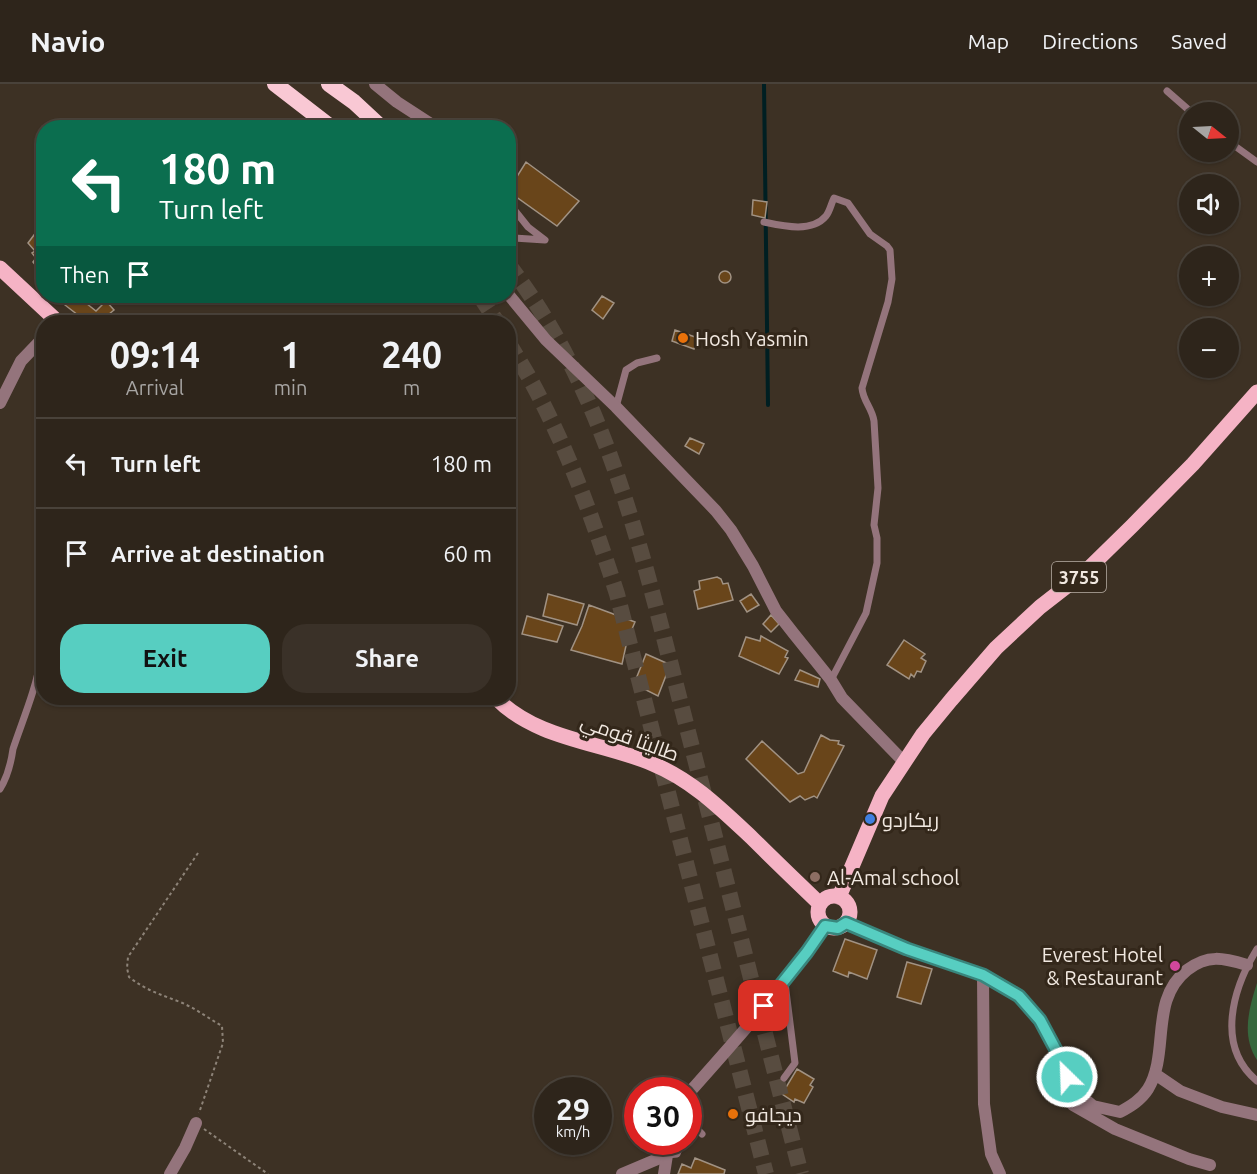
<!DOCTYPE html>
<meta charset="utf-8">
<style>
:root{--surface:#2e251b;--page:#3a3128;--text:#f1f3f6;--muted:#a7a5a3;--line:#49423a;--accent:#57cec1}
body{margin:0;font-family:Ubuntu,Cairo,sans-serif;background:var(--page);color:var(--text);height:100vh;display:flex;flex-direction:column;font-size:22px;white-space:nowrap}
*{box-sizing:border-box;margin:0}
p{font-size:20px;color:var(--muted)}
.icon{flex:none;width:33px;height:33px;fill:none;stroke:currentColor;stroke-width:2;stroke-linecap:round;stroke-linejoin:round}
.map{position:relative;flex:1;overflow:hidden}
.details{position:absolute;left:36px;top:231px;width:480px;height:390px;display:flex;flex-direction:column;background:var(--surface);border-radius:24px;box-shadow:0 2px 4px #0004,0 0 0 2px var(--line)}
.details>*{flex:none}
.hud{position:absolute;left:36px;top:36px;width:480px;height:183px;border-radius:24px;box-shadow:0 2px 4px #0004,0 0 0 2px var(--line);background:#0b6e4f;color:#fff;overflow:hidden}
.needle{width:39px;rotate:108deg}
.buttons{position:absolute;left:1179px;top:18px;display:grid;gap:12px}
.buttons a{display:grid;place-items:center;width:60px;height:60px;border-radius:50%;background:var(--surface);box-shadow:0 2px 4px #0004,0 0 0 2px var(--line);font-size:30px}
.speed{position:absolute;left:534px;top:993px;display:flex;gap:12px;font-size:30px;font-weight:700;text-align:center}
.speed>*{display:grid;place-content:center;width:78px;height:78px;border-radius:50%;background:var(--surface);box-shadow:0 2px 4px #0004,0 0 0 2px var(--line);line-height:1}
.speed small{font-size:15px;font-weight:400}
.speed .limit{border:9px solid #d22;background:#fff;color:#111}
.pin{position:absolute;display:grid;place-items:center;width:51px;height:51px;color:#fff;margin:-26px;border-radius:12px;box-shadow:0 3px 9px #0006}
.me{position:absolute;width:66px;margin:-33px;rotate:336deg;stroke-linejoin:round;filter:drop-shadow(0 0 4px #0008)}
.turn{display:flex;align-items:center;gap:21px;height:126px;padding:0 24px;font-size:27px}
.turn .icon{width:78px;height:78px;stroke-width:2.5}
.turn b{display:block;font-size:42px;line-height:51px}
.then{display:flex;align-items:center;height:57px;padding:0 24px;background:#0003;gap:12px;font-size:22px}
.eta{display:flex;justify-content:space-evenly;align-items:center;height:102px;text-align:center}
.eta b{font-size:36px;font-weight:600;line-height:42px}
.cta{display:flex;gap:12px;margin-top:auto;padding:12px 24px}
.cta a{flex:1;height:69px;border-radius:24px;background:var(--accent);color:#111;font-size:24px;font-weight:600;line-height:69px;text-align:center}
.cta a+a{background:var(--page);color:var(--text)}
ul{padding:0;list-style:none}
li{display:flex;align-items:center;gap:18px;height:90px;padding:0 24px;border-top:2px solid var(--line)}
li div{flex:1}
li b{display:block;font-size:22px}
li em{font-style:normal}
header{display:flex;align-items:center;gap:36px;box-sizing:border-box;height:84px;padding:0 30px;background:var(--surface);border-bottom:2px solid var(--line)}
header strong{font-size:28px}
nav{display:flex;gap:33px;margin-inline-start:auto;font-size:21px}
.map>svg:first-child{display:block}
</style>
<header>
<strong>Navio</strong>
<nav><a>Map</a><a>Directions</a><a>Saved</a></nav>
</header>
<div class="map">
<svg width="1257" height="1090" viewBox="0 0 1257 1090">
<rect width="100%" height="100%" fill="#3d3124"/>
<path fill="#37683e" d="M1257 899V976C1241 952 1249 924 1257 899Z"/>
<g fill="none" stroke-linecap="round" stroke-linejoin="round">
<path stroke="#001f22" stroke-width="4" d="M764 0 768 321"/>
</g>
<path fill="#69451a" stroke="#a19283" stroke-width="1.5" d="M526 78 579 117 557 142 508 107Z
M753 116 767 118 765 134 752 131Z
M508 128 518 134 509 146 508 145Z
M40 143 44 147V192L33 178 36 174 32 169 35 167 28 159Z
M719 193a6 6 0 1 1 12 0a6 6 0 1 1-12 0Z
M73 212H77L96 227 106 217 114 226 103 235 99 232 95 238H87L65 221Z
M602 212 614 219 603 235 592 226Z
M675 246 698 254 694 265 672 257Z
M690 354 704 360 699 370 685 362Z
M717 493 721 495 723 500 728 499 733 516 698 525 694 507 700 505 699 497Z
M548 510 584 520 577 541 543 532Z
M751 510 759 521 747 528 740 517Z
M589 521 635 538 627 557 622 580 571 566 582 542Z
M771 531 779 540 771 548 763 540Z
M527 532 563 542 557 558 522 550Z
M761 552 788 567 785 573 788 574 779 590 739 572 746 553 760 557Z
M904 556 925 570 921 574 926 577 921 588 917 587 914 593 911 590 909 595 887 581Z
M646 570 673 582 670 590 667 589 658 612 634 600Z
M800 586 820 595 818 603 795 596Z
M821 651 830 656 839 657 838 660 844 662 817 714 814 712 805 716 800 712 790 718 746 675 762 657 798 690 804 688Z
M845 855 877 866 867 895 849 888 848 893 833 887Z
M907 878 932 885 921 920 897 913Z
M797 985 814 995 810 1001 813 1003 804 1019 795 1015 794 1018 782 1010Z
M695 1074 725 1086 724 1090H678L682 1080 691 1084Z"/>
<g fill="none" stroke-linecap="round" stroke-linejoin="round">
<path stroke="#584c40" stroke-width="16" stroke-dasharray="16 8" stroke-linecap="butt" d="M508 180C610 312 644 478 685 636 724 787 762 939 801 1090
M480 212 497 238
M508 258C520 278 532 297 542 318 573 379 596 444 617 510L766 1090"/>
<path stroke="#8d8378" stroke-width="2" stroke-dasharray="3 3" stroke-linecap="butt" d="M198 769 128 873 127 884 129 893C145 906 162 911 180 918 195 924 208 934 222 942L223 959 199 1029
M204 1045 268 1090"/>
<path stroke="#94747c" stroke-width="7" d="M1167 7 1191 28
M1228 57 1257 78
M508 118 528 143 545 156 514 154 508 156
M764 138C783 142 812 149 826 132 830 127 831 120 834 114L848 119 870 150 887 162 890 166 892 195 888 218 862 304C863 317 872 324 874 337L878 404 874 441 877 454V479L866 529 831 596
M616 323 626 286 637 279 657 274
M0 705C8 692 11 679 13 665 23 635 36 605 41 574 45 545 35 514 44 485
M1257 865C1233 904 1215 962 1257 997
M784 994 795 979 785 899
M688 1043 690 1038 702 1050
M667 1071 677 1070 682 1058"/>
<path stroke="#94747c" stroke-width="12" d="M375 0 397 18 437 44
M508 210 546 256 616 323 716 427 731 446 753 482 776 527 794 550 831 596 842 614 905 679
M0 319 21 277 44 253
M846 839 907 865 983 891 1019 912 1040 936 1064 981 1071 1004 1093 1022 1120 1028C1131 1022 1141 1016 1148 1005 1170 969 1149 916 1187 886 1208 870 1223 874 1247 881
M983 891 984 1020 991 1070 1000 1090
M1063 982 1060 1003 1073 1021 1115 1045 1189 1075 1210 1081
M1155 990 1180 1007 1222 1023 1257 1031
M170 1090 185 1064 196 1039
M622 1090 667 1071"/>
<path stroke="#94747c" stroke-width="12" d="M688 1010C736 956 785 902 825 842
M664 1090 667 1071 672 1058"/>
<path stroke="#f5b3c5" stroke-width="15" d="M0 184 58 238
M496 614C537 656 602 658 653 680 692 696 721 725 751 753 774 776 797 798 820 820
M818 828a16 16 0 1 1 32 0a16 16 0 1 1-32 0Z
M839 813 882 712 923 650 951 616 996 564 1040 523 1085 488 1132 442 1193 380 1257 308"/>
<path stroke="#f9c8d4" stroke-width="16" d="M275 0 332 44
M329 0 354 18 382 44"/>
</g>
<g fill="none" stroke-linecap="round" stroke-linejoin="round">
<defs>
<path id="route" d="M764 922 807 868 825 842 838 844 846 839 907 865 983 891 1019 912 1040 936 1064 981 1067 993"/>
</defs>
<use href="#route" stroke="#39867d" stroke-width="15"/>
<use href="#route" stroke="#57cec1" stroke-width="10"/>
</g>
<g fill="#e8710a" stroke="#33271a" stroke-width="2">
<circle cx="683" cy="254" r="6"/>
<circle cx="733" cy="1030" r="6"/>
</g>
<circle fill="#3f7fe0" stroke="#33271a" stroke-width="2" cx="870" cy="735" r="6"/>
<circle fill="#8d6e63" stroke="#33271a" stroke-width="2" cx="815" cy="793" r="6"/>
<circle fill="#d1479c" stroke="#33271a" stroke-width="2" cx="1175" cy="882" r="6"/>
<g text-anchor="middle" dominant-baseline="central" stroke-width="6" stroke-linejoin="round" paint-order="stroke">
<rect fill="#33271a" stroke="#b8aea5" stroke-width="1.5" x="1052" y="478" width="54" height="30" rx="4.5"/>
<g font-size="18" font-weight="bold" fill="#f1e8e0">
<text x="1079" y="493">3755</text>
</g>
<g font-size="20" fill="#f1e8e0" stroke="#33271a" text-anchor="start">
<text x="695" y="254">Hosh Yasmin</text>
<text x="882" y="735">ريكاردو</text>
<text x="827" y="793">Al-Amal school</text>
<text x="1163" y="870" text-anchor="end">Everest Hotel<tspan x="1163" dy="23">&amp; Restaurant</tspan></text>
<text x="745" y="1030">ديجافو</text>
</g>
<g font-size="20" fill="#f1e8e0" stroke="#33271a">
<text transform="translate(630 653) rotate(20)">طاليثا قومي</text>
</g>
</g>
</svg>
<div class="buttons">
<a><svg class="needle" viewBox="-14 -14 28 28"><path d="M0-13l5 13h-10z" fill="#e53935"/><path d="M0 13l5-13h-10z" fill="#a7a5a3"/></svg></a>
<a><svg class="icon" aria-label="sound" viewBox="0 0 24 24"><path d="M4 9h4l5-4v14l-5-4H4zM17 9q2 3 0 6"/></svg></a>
<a>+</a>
<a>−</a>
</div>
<div class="speed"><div>29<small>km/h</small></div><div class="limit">30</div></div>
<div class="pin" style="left:764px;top:922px;background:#d93025"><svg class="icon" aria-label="arrive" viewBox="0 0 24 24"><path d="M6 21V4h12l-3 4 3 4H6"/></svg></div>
<svg class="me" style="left:1067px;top:993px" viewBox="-20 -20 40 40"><circle r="17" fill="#57cec1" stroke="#fff" stroke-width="3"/><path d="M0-11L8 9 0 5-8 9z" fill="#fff"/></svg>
<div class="hud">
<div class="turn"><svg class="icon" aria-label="left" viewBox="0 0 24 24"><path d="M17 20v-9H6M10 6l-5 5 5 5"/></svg><div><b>180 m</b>Turn left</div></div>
<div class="then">Then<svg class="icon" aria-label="arrive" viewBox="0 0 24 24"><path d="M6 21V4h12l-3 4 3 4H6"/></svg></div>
</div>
<section class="details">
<div class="eta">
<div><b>09:14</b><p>Arrival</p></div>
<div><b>1</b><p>min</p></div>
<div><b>240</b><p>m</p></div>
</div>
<ul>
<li><svg class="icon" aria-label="left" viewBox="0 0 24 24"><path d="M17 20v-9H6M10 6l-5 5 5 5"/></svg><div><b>Turn left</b></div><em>180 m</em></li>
<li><svg class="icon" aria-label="arrive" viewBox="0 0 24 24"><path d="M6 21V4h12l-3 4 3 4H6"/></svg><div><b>Arrive at destination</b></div><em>60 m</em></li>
</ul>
<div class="cta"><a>Exit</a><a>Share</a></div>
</section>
</div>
